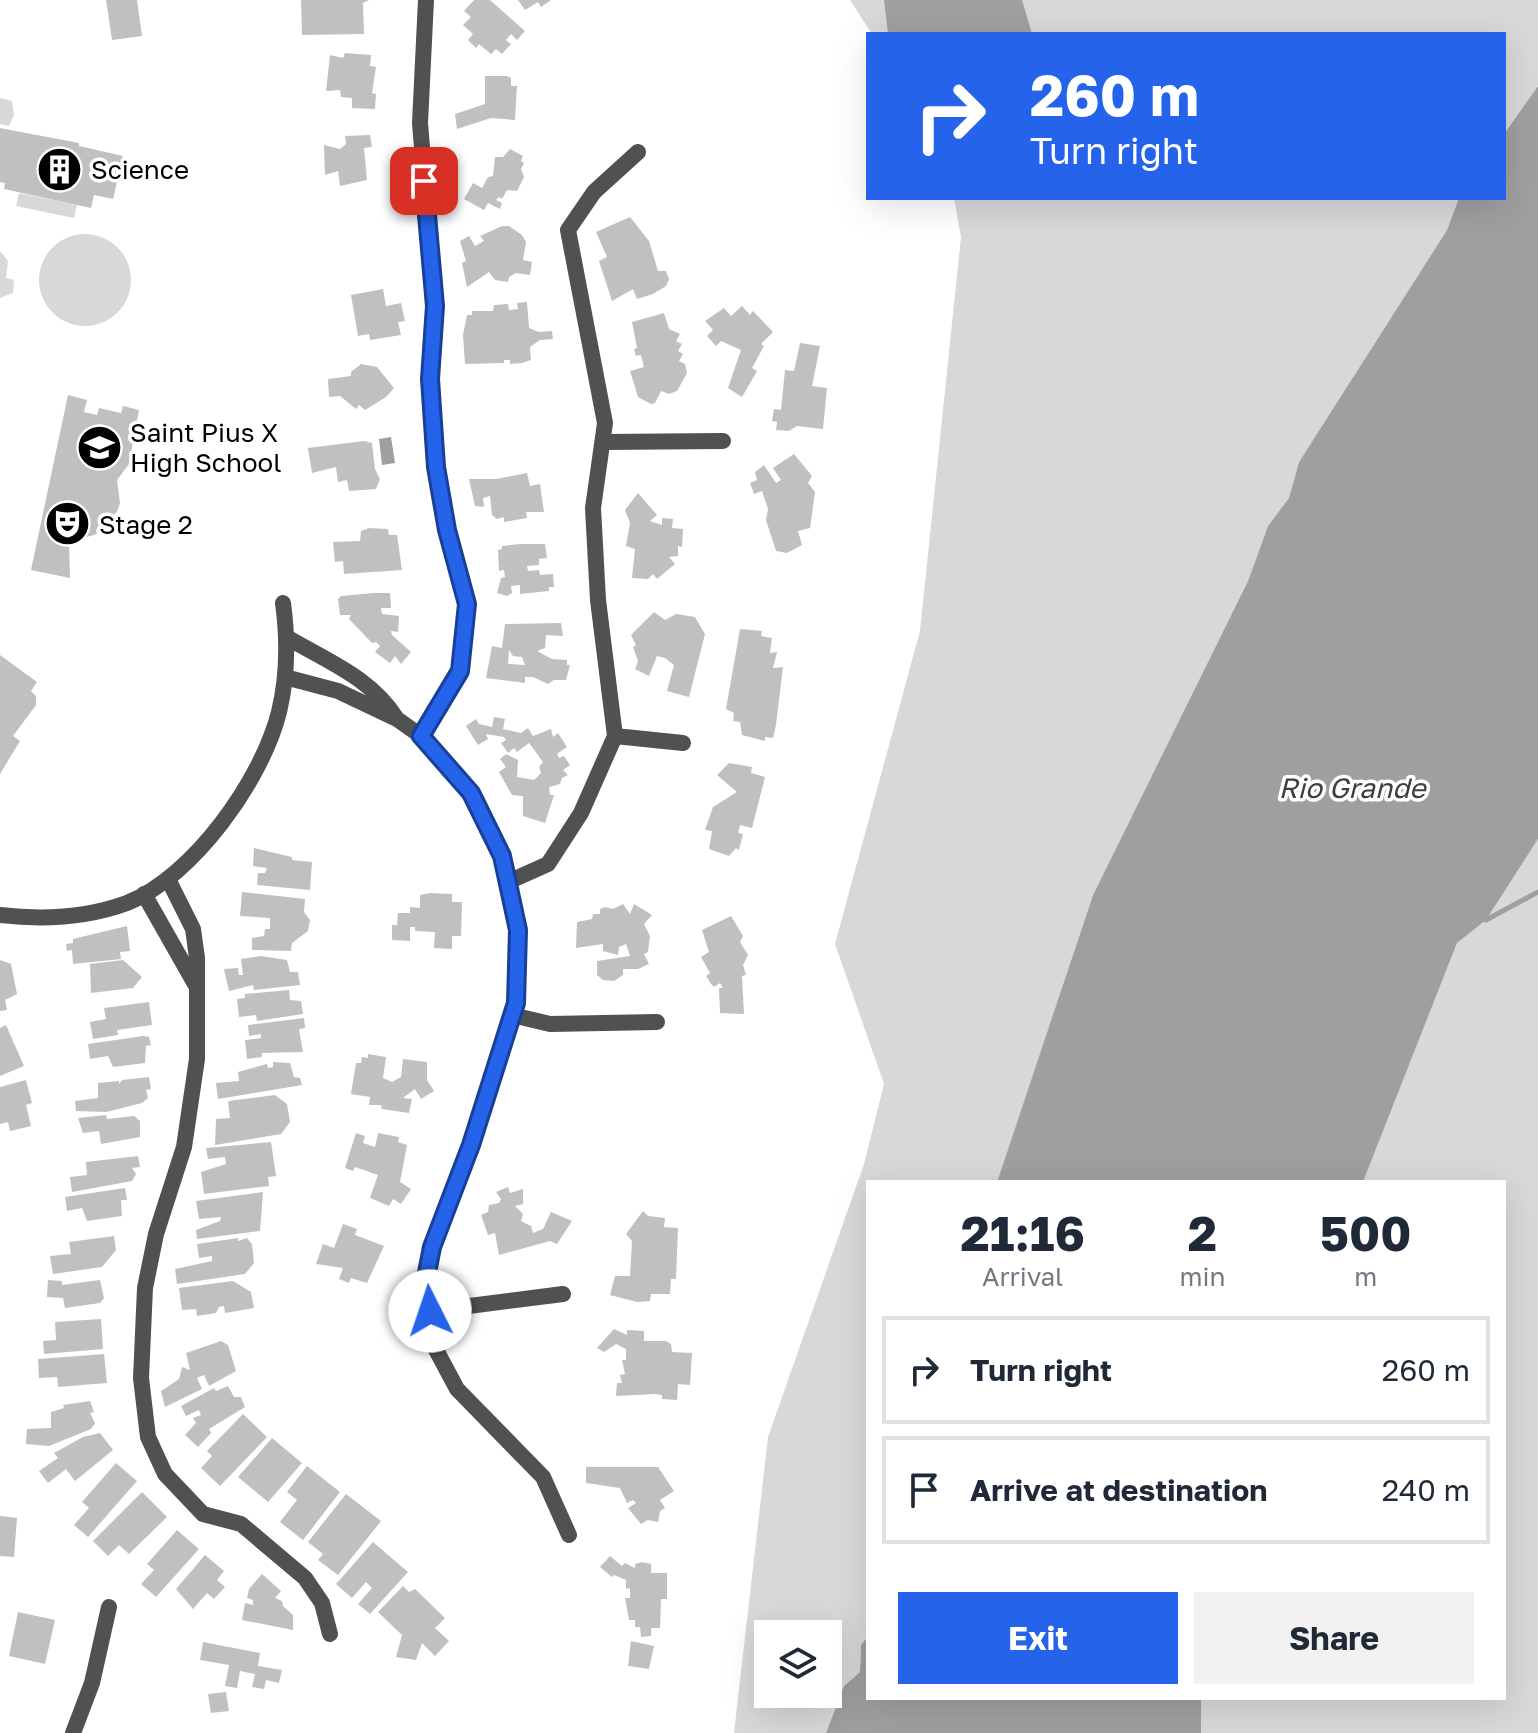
<!DOCTYPE html>
<style>
:root{--surface:#fff;--page:#f2f2f3;--text:#1f2937;--muted:#747a83;--line:#e0e1e3;--accent:#2563eb}
body{margin:0;font-family:"Golos Text",sans-serif;background:var(--page);color:var(--text);height:100vh;display:flex;flex-direction:column;font-size:30px;white-space:nowrap}
*{box-sizing:border-box;margin:0}
p{font-size:26px;color:var(--muted)}
.icon{flex:none;width:44px;height:44px;fill:none;stroke:currentColor;stroke-width:2;stroke-linecap:round;stroke-linejoin:round}
.map{position:relative;flex:1;overflow:hidden}
.drawer{position:absolute;left:866px;top:1180px;width:640px;height:520px;display:flex;flex-direction:column;background:var(--surface);border-radius:0px;box-shadow:0 8px 32px #0002}
.drawer>*{flex:none}
.banner{position:absolute;left:866px;top:32px;width:640px;height:168px;border-radius:0px;box-shadow:0 8px 32px #0002;background:#2563eb;color:#fff;overflow:hidden}
.tools{position:absolute;left:754px;top:1620px;display:grid;gap:16px}
.tools a{display:grid;place-items:center;width:88px;height:88px;border-radius:0px;background:var(--surface);box-shadow:0 8px 32px #0002;font-size:40px}
.pin{position:absolute;display:grid;place-items:center;width:68px;height:68px;color:#fff;margin:-34px;border-radius:16px;box-shadow:0 4px 12px #0006}
.me{position:absolute;width:88px;margin:-44px;rotate:356deg;stroke-linejoin:round;filter:drop-shadow(0 0 6px #0008)}
.turn{display:flex;align-items:center;gap:28px;height:168px;padding:0 32px;font-size:36px}
.turn .icon{width:104px;height:104px;stroke-width:2.5}
.turn b{display:block;font-size:56px;line-height:68px}
.eta{display:flex;justify-content:space-evenly;align-items:center;height:136px;text-align:center}
.eta b{font-size:48px;font-weight:700;line-height:56px}
.cta{display:flex;gap:16px;margin-top:auto;padding:16px 32px}
.cta a{flex:1;height:92px;border-radius:0px;background:var(--accent);color:#fff;font-size:32px;font-weight:700;line-height:92px;text-align:center}
.cta a+a{background:var(--page);color:var(--text)}
ul{padding:0;list-style:none}
li{display:flex;align-items:center;gap:24px;height:108px;margin:0 16px 12px;padding:0 16px;border:4px solid var(--line);border-radius:0px}
li div{flex:1}
li b{display:block;font-size:30px}
li em{font-style:normal}
.map>svg:first-child{display:block}
</style>
<div class="map">
<svg width="1538" height="1733" viewBox="0 0 1538 1733">
<rect width="100%" height="100%" fill="#fff"/>
<path fill="#d8d8d8" fill-rule="evenodd" d="M850 0H1538V86L1504 134V34H872Z
M0 98 12 101 14 115 9 126 0 124Z
M19 193 77 205 74 218 16 206Z
M954 198H1459L1447 230 1299 462 1289 498 1268 526 1248 581 1093 895 997 1182H868V1636L861 1645 860 1672 844 1686 826 1733H734L768 1437 864 1164 884 1084 835 944 920 631 961 237ZM768 1634H828V1694H768Z
M39 280a46 46 0 1 1 92 0a46 46 0 1 1-92 0Z
M0 251 8 261 6 278 14 280 13 293 0 298Z
M1538 839V1733H1201V1698H1504V1182H1363L1457 943 1486 920Z"/>
<path fill="#9f9f9f" d="M884 0H1022L1032 34H888Z
M1538 86V839L1486 920 1457 943 1363 1182H997L1093 895 1248 581 1268 526 1289 498 1299 462 1447 230 1459 198H1504V134Z
M391 437 395 463 382 465 379 439Z
M868 1636V1698H1201V1733H826L844 1686 860 1672 861 1645Z"/>
<g fill="none" stroke-linecap="round" stroke-linejoin="round">
<path stroke="#9f9f9f" stroke-width="5" d="M1486 920 1538 892"/>
</g>
<path fill="#c0c0c0" fill-rule="evenodd" d="M106 0H137L142 36 112 40Z
M301 0H369L363 3 364 34 302 35Z
M474 0H490L525 31 517 40 511 34 506 40 511 44 502 54 496 49 491 54 479 44 476 48 468 40 473 34 463 25 471 17 464 11Z
M518 0H551L541 7 538 2 525 10Z
M345 53 371 55 370 66 376 67 372 93 376 94 375 109 352 108V98L341 97 340 90 326 91 330 55 343 58Z
M485 76H507L511 78V86H517L515 120 491 118 457 129 455 114 485 104Z
M0 128 79 143V146L123 156 113 199 94 195 91 208 4 189 5 183 0 182Z
M370 135 372 147 364 148 367 180 340 186 338 171 325 175 324 145 340 149 346 144 345 136Z
M510 149 523 156 521 161 524 163 521 169 524 177 517 191 507 190 502 199 499 197 496 200 502 203 500 209 488 203 484 210 464 199 473 183 482 188 488 177 493 176 495 157H503Z
M630 217 649 241 658 271H666L669 279 666 286 653 294 637 299 633 289 612 301 599 261 607 257 596 232Z
M502 226H509L522 235 526 242 523 260 532 262 530 275 516 273 509 277 508 282 495 280 489 272 467 287 462 263 466 261 460 241 469 236 475 246 484 241 480 236Z
M383 289 386 306 401 303 405 321 398 322 401 335 370 340 369 334 358 336 351 295Z
M527 302 529 328 539 332 552 331 553 339 540 340 530 347 531 360 522 363 510 364V360H504V363L465 364 463 335 467 315H472V311H493L494 305 508 304 509 310 518 309 517 303Z
M742 306 750 315 753 311 773 332 761 344 764 346 752 368 757 371 742 397 728 388 741 350 721 341 716 346 707 336 713 330 705 321 724 308 731 316Z
M664 313 669 329 680 334 676 341 682 344 678 351 683 354 679 361 685 364 687 373 677 391 669 394 661 391 655 403 651 404 638 397 630 371 644 367 641 355 636 356 634 349 637 348 632 322Z
M800 343 820 346 812 386 827 388 823 429 797 426 789 431 776 430 777 422 772 421 774 409 781 410 785 370 794 371Z
M361 364 377 367 394 388 386 397 365 410 359 405 356 409 340 396 329 397 328 379 351 376V372Z
M68 395 87 400 84 412 97 415 99 408 121 413 123 406 139 410 129 464 117 480 120 503 117 512 96 530 97 534 69 542 70 578 31 570Z
M364 441 372 443 375 469 380 479 376 489 349 491 347 480 338 482 336 467 312 473 308 448Z
M794 454 812 476 808 483 815 492 810 528 798 531 802 545 787 553 776 551 766 520 768 509 762 491 754 494 750 483 757 480 755 472 764 465 776 483 781 480 773 468Z
M527 473 530 486 540 484 544 512H526L527 518 504 522V517L497 519 492 515 490 496 483 498 484 507 475 506 469 479H496Z
M638 493 657 515 650 521 662 525V518L673 519 672 528 683 529 682 547 678 546V556L669 557 675 564 657 579 653 574 648 579 632 578 635 549 626 546 630 523 625 510Z
M369 528 388 529 389 535H397L402 570 344 574 343 561 335 562 333 542 360 541 361 531Z
M521 544H545L547 558 539 559V565L527 566 528 571 539 570 540 575 553 574 554 587H549V591L520 594V585L511 586 512 593 507 596 497 593 501 578 505 577 504 570 499 571 498 550 502 549V546Z
M373 593H390L391 608H381L382 614 399 616 398 632 391 631 392 635 411 652 401 664 395 656 390 663 375 652 380 646 376 642 372 643 349 619 351 615H340L338 599 341 596Z
M654 612 665 620 676 614 695 617 705 634 689 697 667 691 674 665 665 658 657 656 649 676 635 669 638 661 633 647 636 645 631 635Z
M561 623 563 636 546 635 545 648 537 651 552 659 567 660V665H570L566 680H554L548 684 533 677H525V683L486 678 492 646 502 648 505 624ZM509 650 513 656 522 657 525 665 508 664Z
M740 629 762 631 761 636 772 638 770 653 777 652 773 668 783 667 776 725 773 738 765 737V741L742 735 740 722 733 721 734 713 726 709Z
M0 655 37 682 31 691 36 696V705L13 736 20 741 0 774Z
M494 717 505 719 503 729 521 733 528 728 533 736 551 729 553 737 558 733 567 747 557 754 559 758 564 756 570 765 563 770 568 775 562 778 560 784 549 787 550 795H554L545 823 523 816V796L512 795 499 772 506 767 500 759 506 754 518 760 517 777 534 780 541 773 539 767 543 762 529 743 517 752 514 748 508 753 501 743 506 740 504 737 486 734 488 739 478 745 466 726 476 719 479 724 492 727Z
M729 763 752 767 751 773 765 777 752 828 740 825 738 833 743 834 739 850 736 848 729 856 709 849 712 831 705 830 713 807 737 792 717 775Z
M254 848 292 857V860L312 862 310 890 257 885 258 873H265L267 868 253 866Z
M242 892 305 899 304 912 310 920 308 931 292 943 291 951 252 950V938L264 936 265 929H270V918L240 916Z
M430 893 452 894V902H462L461 936H452V949L434 948 435 932 415 931V927H410V941L392 940V925H397L398 913H410V907L420 908V895Z
M623 904 630 914 634 904 652 915 644 924 650 936 648 952 644 954 649 964 638 969H623V975L614 981 603 980 597 975V961L630 956 626 944 619 947 618 955 603 951V944L576 948 577 922 592 919 593 914H600V909L605 907 613 909Z
M731 916 743 936 740 942 748 955 743 965 746 975 742 976 744 1014 720 1013 719 988H723L720 983 714 987 711 984 706 976 710 973 701 957 709 952 702 930Z
M127 926 130 951 120 952 121 959 73 964 72 950 67 951 66 944 73 943V939Z
M261 956 287 960 290 972H298L300 985 254 990 253 985 229 991 224 969 238 968 239 975H243L241 959Z
M0 960 11 964 17 994 5 1000 7 1010 0 1011Z
M123 960 142 977 133 988 91 993 90 964Z
M289 990 290 1000 301 1001 303 1014 257 1021 256 1015 239 1017 237 999 245 998V994Z
M149 1002 152 1025 117 1030 118 1035 93 1039 90 1022 106 1019 104 1008Z
M304 1018 305 1028 299 1029 303 1052 262 1053V1057L247 1059 245 1040 261 1038V1034L249 1036 248 1025Z
M6 1025 24 1066 0 1076V1028Z
M143 1036 149 1037 151 1045 146 1046 145 1063 113 1067 108 1056 90 1059 88 1044Z
M368 1054 386 1057 383 1078 392 1082 401 1077 403 1059 427 1062V1080L434 1091 421 1099 415 1089 403 1098 412 1099 409 1113 382 1109 381 1105H369L370 1097 351 1094 356 1063H361L362 1057 368 1058Z
M273 1062 290 1063 294 1077 300 1078 302 1085 218 1099 216 1083 239 1081 238 1072 267 1064 268 1068 273 1067Z
M149 1077 151 1089 146 1090 148 1098 142 1103 106 1112 76 1111 75 1101 98 1098V1083L119 1081V1084L122 1080Z
M26 1080 32 1103 26 1105 31 1126 10 1131 8 1122 0 1124V1087Z
M275 1095 287 1104 290 1122 281 1134 215 1145 216 1119 230 1118 228 1101Z
M106 1115 107 1119 134 1116 140 1121V1137L101 1144 99 1131 83 1133 78 1118Z
M356 1133 365 1136 363 1143 375 1147 378 1133 399 1137 398 1142 407 1145 400 1182 411 1189 401 1204 393 1199 389 1206 370 1198 378 1175 355 1167 353 1171 345 1168Z
M271 1142 276 1176 268 1177 269 1186 204 1194 201 1172 226 1164 225 1157 208 1159 206 1148Z
M138 1156 140 1167 132 1168 136 1174 132 1181 72 1192 70 1177 87 1175 86 1162Z
M508 1187 510 1193 523 1189V1204L515 1206 523 1214 521 1221 531 1226 533 1233 543 1229 551 1212 572 1221 557 1244 550 1241 499 1255 495 1233 488 1235 481 1215 488 1212 489 1205 499 1203 501 1199 496 1192Z
M125 1188 127 1200H121L122 1216 87 1221 82 1208 67 1211 65 1197Z
M263 1192 260 1231 197 1239 196 1230 220 1221 221 1217 199 1219 196 1201Z
M643 1211 648 1216 665 1218 664 1227 678 1228 676 1279H671L670 1294H651L650 1301 637 1302 610 1295 615 1276H630L632 1241 626 1234Z
M343 1224 357 1229 355 1235 384 1246 367 1283 351 1278 349 1283 339 1279 343 1268 316 1264 323 1244 334 1248Z
M114 1236 116 1250 102 1267 53 1274 50 1256 71 1254 69 1242Z
M238 1238V1241L247 1238 252 1244 254 1263 245 1274 177 1284 175 1269 212 1261V1256L199 1258 197 1244Z
M48 1280 62 1281V1285L100 1280 104 1298 100 1303 65 1308 63 1298 47 1297Z
M233 1281 251 1292 254 1308 225 1313 224 1306 219 1307 216 1313 197 1316 196 1309 182 1310 179 1288Z
M101 1319 103 1349 44 1354 43 1341 56 1340 55 1322Z
M614 1329 627 1335V1330L644 1331V1341H666L671 1344 672 1352 692 1353 690 1385 678 1384 677 1400 662 1399V1395L655 1394 616 1396 617 1383H622L620 1375 625 1374 622 1360H626V1349L616 1344 604 1352 597 1348Z
M221 1341 228 1345 236 1371 209 1386 204 1375 197 1378 202 1389 165 1407 161 1391 179 1379 182 1367 190 1370 186 1353Z
M104 1354 107 1383 58 1387 57 1377 39 1378 38 1359Z
M228 1386 234 1397H241L245 1407 209 1429 211 1433 198 1447 185 1435 196 1423 193 1418 201 1415 199 1410 186 1416 181 1406 214 1388 216 1391Z
M90 1401 94 1412 90 1413 95 1423 91 1429 49 1446 26 1444 27 1429 51 1428V1412L64 1408 63 1405Z
M243 1414 267 1437 220 1486 201 1468 212 1456 207 1451Z
M100 1433 113 1450 75 1481 66 1469 48 1483 39 1471 58 1458 54 1453 83 1437Z
M272 1438 302 1463 268 1502 238 1477Z
M116 1463 137 1481 88 1537 74 1525 89 1508 82 1502Z
M307 1466 340 1492 303 1540 280 1522 297 1500 287 1492Z
M586 1467H658L674 1491 660 1500 665 1508 660 1511 658 1522 648 1520 641 1524 628 1508 636 1503 633 1500 627 1503 620 1488 586 1483Z
M142 1492 167 1517 129 1554 119 1545 108 1556 93 1541Z
M346 1494 381 1521 338 1575 318 1560 323 1554 308 1542Z
M0 1516 17 1518 14 1557 0 1556Z
M177 1530 199 1549 156 1597 141 1584 154 1570 147 1564Z
M373 1542 408 1572 370 1614 358 1604 372 1588 366 1582 352 1598 336 1584Z
M205 1555 224 1571 217 1580 225 1587 214 1599 207 1593 193 1609 176 1589Z
M610 1556 622 1566 625 1563 635 1568V1564L642 1562 651 1564V1573H667V1599H661L660 1628H651V1636L641 1637 640 1627H635V1620H629L625 1598H630V1588L626 1589V1580L614 1575 612 1577 600 1567Z
M262 1574 281 1591 275 1598 282 1601 283 1606 293 1615V1630L242 1620 245 1603 253 1605V1600L247 1598 249 1589Z
M403 1586 409 1592 415 1589 445 1618 435 1628 449 1641 435 1656 422 1643 416 1660 396 1657 402 1635 378 1612Z
M18 1612 55 1620 45 1664 9 1656Z
M631 1641 654 1646 649 1669 628 1666Z
M203 1642 260 1653 258 1666 282 1670 279 1683 266 1680 264 1689 252 1687 255 1674 240 1671 237 1688 225 1686 229 1665 200 1660Z
M226 1692 229 1711 211 1713 208 1694Z"/>
<g fill="none" stroke-linecap="round" stroke-linejoin="round">
<path stroke="#515151" stroke-width="16" d="M603 442 723 441
M285 677 338 691 397 719C371 678 329 662 288 638
M397 719 421 736 471 793 502 856 518 930 516 1003 471 1145 432 1247 426 1278 434 1346 457 1389 543 1477 569 1535
M421 736 460 671 467 604 447 530 436 467 430 379 435 306 420 123 426 0
M615 736 683 743
M168 879 193 929 197 958V1059L184 1147 156 1234 145 1288 141 1378 148 1437 165 1474 203 1514 241 1524 305 1578 322 1603 330 1634
M510 881 548 864 581 813 615 736 598 600 593 508 605 423 568 230 594 192 638 152
M144 894 195 984
M0 915C43 920 86 918 127 903 193 877 262 780 279 712 288 675 288 640 283 603
M512 1015 550 1024 657 1022
M430 1311 563 1294
M73 1733 92 1683 109 1607"/>
</g>
<g fill="none" stroke-linecap="round" stroke-linejoin="round">
<defs>
<path id="route" d="M424 181 435 306 430 379 436 467 447 530 467 604 460 671 421 736 471 793 502 856 518 930 516 1003 471 1145 432 1247 426 1278 430 1311"/>
</defs>
<use href="#route" stroke="#184099" stroke-width="20"/>
<use href="#route" stroke="#2563eb" stroke-width="14"/>
</g>
<defs>
<symbol id="building-disc" viewBox="-11 -11 22 22"><circle r="9.5" fill="#000" stroke="#fff"/><path d="M-4-6H4V6H1V3H-1V6H-4ZM-2.5-4.3h1.7v1.8h-1.7ZM.8-4.3h1.7v1.8H.8ZM-2.5-1h1.7V.8h-1.7ZM.8-1h1.7V.8H.8Z" fill="#fff"/></symbol>
<symbol id="school-disc" viewBox="-11 -11 22 22"><circle r="9.5" fill="#000" stroke="#fff"/><path d="M0-5L7-2L0 1L-7-2ZM-4 1L0 2.5L4 1V4Q0 6-4 4Z" fill="#fff"/></symbol>
<symbol id="theatre-disc" viewBox="-11 -11 22 22"><circle r="9.5" fill="#000" stroke="#fff"/><path d="M-5-5.5Q0-4 5-5.5V0Q5 5 0 6Q-5 5-5 0ZM-3.3-2.5H-1v1.5H-3.3ZM1-2.5H3.3v1.5H1ZM-2.8 1Q0 5.5 2.8 1Z" fill="#fff"/></symbol>
</defs>
<g fill-rule="evenodd">
<use href="#building-disc" x="34" y="144" width="51" height="51"/>
<use href="#school-disc" x="74" y="422" width="51" height="51"/>
<use href="#theatre-disc" x="42" y="498" width="51" height="51"/>
</g>
<g text-anchor="middle" dominant-baseline="central" stroke-width="7" stroke-linejoin="round" paint-order="stroke">
<g font-size="26" fill="#000" stroke="#fff" text-anchor="start">
<text x="91" y="169">Science</text>
<text x="130" y="432">Saint Pius X<tspan x="130" dy="30">High School</tspan></text>
<text x="99" y="524">Stage 2</text>
</g>
<g font-size="28" font-style="italic" fill="#404040" stroke="#fff">
<text x="1352" y="787">Rio Grande</text>
</g>
</g>
</svg>
<div class="tools">
<a><svg class="icon" aria-label="layers" viewBox="0 0 24 24"><path d="M12 4l9 5-9 5-9-5zM3 14l9 5 9-5"/></svg></a>
</div>
<div class="pin" style="left:424px;top:181px;background:#d93025"><svg class="icon" aria-label="arrive" viewBox="0 0 24 24"><path d="M6 21V4h12l-3 4 3 4H6"/></svg></div>
<svg class="me" style="left:430px;top:1311px" viewBox="-20 -20 40 40"><circle r="19" fill="#fff"/><path d="M0-13L10 11 0 6-10 11z" fill="#2563eb"/></svg>
<div class="banner">
<div class="turn"><svg class="icon" aria-label="right" viewBox="0 0 24 24"><path d="M7 20v-9h11M14 6l5 5-5 5"/></svg><div><b>260 m</b>Turn right</div></div>
</div>
<section class="drawer">
<div class="eta">
<div><b>21:16</b><p>Arrival</p></div>
<div><b>2</b><p>min</p></div>
<div><b>500</b><p>m</p></div>
</div>
<ul>
<li><svg class="icon" aria-label="right" viewBox="0 0 24 24"><path d="M7 20v-9h11M14 6l5 5-5 5"/></svg><div><b>Turn right</b></div><em>260 m</em></li>
<li><svg class="icon" aria-label="arrive" viewBox="0 0 24 24"><path d="M6 21V4h12l-3 4 3 4H6"/></svg><div><b>Arrive at destination</b></div><em>240 m</em></li>
</ul>
<div class="cta"><a>Exit</a><a>Share</a></div>
</section>
</div>
